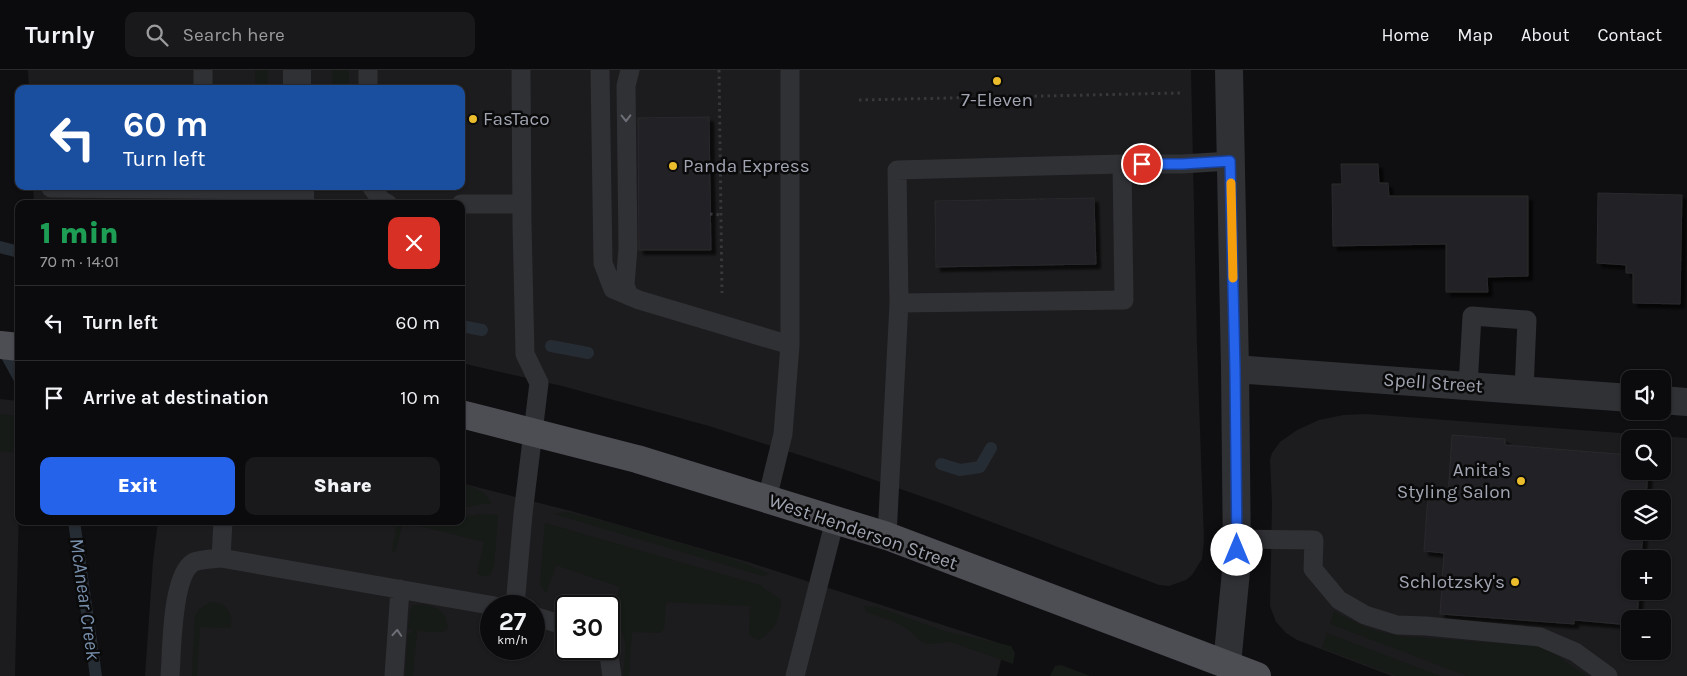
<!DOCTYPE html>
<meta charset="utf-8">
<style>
:root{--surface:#0b0b0d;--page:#19191b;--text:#f1f3f6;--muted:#9a9b9d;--line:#2b2b2e;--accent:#2563eb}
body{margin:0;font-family:Karla,sans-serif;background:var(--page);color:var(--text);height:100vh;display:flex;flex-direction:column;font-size:19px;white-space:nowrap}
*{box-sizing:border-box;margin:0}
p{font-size:16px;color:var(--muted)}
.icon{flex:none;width:28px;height:28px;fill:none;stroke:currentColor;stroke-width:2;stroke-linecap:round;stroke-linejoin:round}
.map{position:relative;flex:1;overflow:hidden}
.panel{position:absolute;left:15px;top:130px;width:450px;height:325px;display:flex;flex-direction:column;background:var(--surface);border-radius:10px;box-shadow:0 1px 4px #0004,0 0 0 1px var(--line)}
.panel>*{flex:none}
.guide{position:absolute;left:15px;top:15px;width:450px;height:105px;border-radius:10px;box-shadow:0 1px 4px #0004,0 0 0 1px var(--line);background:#1a4fa0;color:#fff;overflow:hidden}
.buttons{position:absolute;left:1621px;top:300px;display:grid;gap:10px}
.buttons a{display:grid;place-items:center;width:50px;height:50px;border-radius:10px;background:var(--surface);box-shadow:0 1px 4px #0004,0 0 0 1px var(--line);font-size:25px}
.speed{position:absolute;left:480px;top:525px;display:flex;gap:10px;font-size:25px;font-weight:700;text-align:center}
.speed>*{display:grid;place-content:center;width:65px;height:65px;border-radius:50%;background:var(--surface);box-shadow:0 1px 4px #0004,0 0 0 1px var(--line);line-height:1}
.speed small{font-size:12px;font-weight:400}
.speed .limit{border:2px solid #111;border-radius:8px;background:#fff;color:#111}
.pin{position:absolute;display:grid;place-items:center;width:42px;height:42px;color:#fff;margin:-21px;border:2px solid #fff;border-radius:50%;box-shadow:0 1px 5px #0007}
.me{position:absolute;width:55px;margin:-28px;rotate:0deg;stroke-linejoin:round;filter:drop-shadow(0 0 4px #0008)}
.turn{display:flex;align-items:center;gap:18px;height:105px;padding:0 25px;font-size:22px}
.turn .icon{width:65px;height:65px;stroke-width:2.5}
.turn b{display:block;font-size:35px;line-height:42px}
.round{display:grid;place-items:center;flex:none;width:52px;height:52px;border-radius:10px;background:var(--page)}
.overview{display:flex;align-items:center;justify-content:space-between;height:85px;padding:0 25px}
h1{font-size:30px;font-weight:800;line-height:38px;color:#1e9e55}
.button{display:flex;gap:10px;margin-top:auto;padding:10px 25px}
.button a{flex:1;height:58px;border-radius:10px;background:var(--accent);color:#fff;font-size:20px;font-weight:800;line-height:58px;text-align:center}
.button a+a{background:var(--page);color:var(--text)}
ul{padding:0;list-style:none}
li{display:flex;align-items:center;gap:15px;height:75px;padding:0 25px;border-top:1px solid var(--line)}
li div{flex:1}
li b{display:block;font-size:19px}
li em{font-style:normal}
header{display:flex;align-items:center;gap:30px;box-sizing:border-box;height:70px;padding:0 25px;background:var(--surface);border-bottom:1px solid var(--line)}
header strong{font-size:24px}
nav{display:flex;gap:28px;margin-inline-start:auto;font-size:18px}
.search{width:350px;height:45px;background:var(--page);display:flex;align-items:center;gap:12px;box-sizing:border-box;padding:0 18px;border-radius:10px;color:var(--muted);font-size:19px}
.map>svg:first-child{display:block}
</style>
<header>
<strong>Turnly</strong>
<div class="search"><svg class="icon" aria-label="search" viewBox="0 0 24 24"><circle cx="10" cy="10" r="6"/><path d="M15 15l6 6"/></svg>Search here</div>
<nav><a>Home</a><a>Map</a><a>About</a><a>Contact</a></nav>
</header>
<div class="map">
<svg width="1687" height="606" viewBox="0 0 1687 606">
<defs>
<filter id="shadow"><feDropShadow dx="4.5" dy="4.5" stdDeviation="1" flood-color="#0009"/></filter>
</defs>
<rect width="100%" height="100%" fill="#0f0f11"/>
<path fill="#1c1b1d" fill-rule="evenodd" d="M28 0H1191L1197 275 1204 471 1202 489 1192 505 1186 510 1169 516 1159 515 949 436 843 399 709 356 562 316 461 293V134H34L33 116H461V19H29Z
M0 329 19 331V435L15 606H0Z
M1366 344 1687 368V606H1392L1297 570 1286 563 1276 552 1270 536 1272 433 1270 390 1272 383 1280 372 1297 360 1319 350 1343 345ZM1630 369H1662V401H1630ZM1630 429H1662V461H1630ZM1630 489H1662V521H1630ZM1630 549H1662V581H1630Z
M461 413 571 441 748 492 1005 575 997 606H145L153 491 158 451H461ZM491 536H534V579H491ZM566 536H609V579H566Z"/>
<path fill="#161b17" d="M255 0H268V19H256Z
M332 0H349V19H332Z
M0 344 19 346V383L0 381Z
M461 414C473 417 488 421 491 434H479V435L469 437 461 435Z
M566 442C607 451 649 464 689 476 716 484 744 491 769 504L763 506 554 444Z
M461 444 470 446 480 444 498 445 494 496 490 505 483 506 477 504 484 472 403 452 396 480 393 482 392 481 397 451H461Z
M545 453 760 515 781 530C780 548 775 562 758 570L750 566 749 562 750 536 666 532 664 559 660 563 632 562 629 606H623C624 593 627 580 624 567 622 558 611 553 611 543 612 535 618 525 620 517L556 495 547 522H545L540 514Z
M211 532C225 531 235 544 230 558L200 557 197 606H192L195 546 199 539Z
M423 534C437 537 446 541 448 557L446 561 441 562 417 561 413 606H405L408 563H411L412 560 408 559 410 540 412 536Z
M864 536 877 537 944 561 1011 576 1015 583 1013 594 951 572C942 572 932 576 924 573 917 570 913 562 906 558 894 550 879 547 866 542Z
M1334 541C1358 555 1372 561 1399 566L1537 576 1553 583 1586 606H1467L1330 554Z
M1327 563 1440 606H1397L1322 578Z
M1061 595 1090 606H1050L1055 596Z"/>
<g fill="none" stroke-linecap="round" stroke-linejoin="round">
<path stroke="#262c33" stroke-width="12" d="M0 177 19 182
M461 256 482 260
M1 275 19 308
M551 276 588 283
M941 394 960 400 980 397 991 378
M74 451 96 606"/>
</g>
<path fill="#222225" stroke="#2a292d" filter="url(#shadow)" d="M709 47 711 180H639L638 48Z
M1341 94H1378L1379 113H1388L1389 126H1528V206L1487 207 1488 222H1446V174L1333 176 1332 114H1342Z
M1598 123 1682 125 1680 234 1633 233V203H1626V195L1597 193Z
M1094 128 1096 194 936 197 935 131Z
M1452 365 1505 369V375L1630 385V401H1648L1646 429H1630V461H1643L1641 489H1630V521H1639L1637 549H1630V555L1574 550V554L1440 544 1444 483 1424 481 1428 425 1448 427Z"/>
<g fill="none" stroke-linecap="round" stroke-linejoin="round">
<path stroke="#36383c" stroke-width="3" stroke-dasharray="2.5 4" stroke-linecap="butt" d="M719 0 722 223
M859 30 1180 23
M720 102H760
M710 144 721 145"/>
<path stroke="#303135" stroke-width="19" d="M203 0V19
M368 0V19
M600 0 603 193 613 219 639 230 790 275
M1122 94H1182L1230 91
M371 116 381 130 388 134
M51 118 300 120
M461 134H522
M629 226 625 215 628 178 626 16 630 0
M1468 316 1472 246 1527 250 1524 320
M767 429 783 364 790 275V0
M887 466 899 233 1124 230 1122 94 897 100 899 233
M1237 469 1314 470 1313 499 1339 530 1365 545 1397 555 1426 556 1540 567 1575 582 1608 606
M221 488 495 536
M515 536 523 444 539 313 525 284 522 154 521 0
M534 546 566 556
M608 579 612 606
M170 606C172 582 171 504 194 492 201 489 213 489 221 488L223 451
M394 606 400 519
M795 606 835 450"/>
<path stroke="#303135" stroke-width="28" d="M297 0V19
M300 116V134
M1235 299 1630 328
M1662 330 1687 332
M1227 594 1237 491 1235 299 1229 0"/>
<path stroke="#4d4d54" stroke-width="28" d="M0 275 19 277
M461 344 637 389 887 466 1257 606"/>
</g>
<defs><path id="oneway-chevron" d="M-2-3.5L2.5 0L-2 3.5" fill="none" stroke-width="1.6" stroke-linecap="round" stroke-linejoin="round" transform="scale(1.25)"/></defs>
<g stroke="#6e7079">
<use href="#oneway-chevron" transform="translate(626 48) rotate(89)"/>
<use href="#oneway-chevron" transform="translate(397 563) rotate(-86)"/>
</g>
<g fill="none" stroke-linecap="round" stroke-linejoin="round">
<defs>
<path id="route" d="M1142 94H1182L1230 91 1235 299 1237 480"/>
</defs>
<use href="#route" stroke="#184099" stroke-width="12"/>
<use href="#route" stroke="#2563eb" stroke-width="9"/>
<path stroke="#f59e0b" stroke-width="9" d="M1231 113 1233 208"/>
</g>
<g fill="#ebbd2d" stroke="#0a0a0b" stroke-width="2">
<circle cx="997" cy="11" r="5"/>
<circle cx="473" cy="49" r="5"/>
<circle cx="673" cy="96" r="5"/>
<circle cx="1521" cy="411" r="5"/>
<circle cx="1515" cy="512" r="5"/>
</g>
<g text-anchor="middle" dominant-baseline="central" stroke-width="5" stroke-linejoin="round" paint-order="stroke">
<g font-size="19" fill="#a1a4b1" stroke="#0a0a0b" text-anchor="start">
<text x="997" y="30" text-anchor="middle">7-Eleven</text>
<text x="483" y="49">FasTaco</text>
<text x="683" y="96">Panda Express</text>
<text x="1511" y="400" text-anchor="end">Anita's<tspan x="1511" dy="22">Styling Salon</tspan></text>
<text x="1505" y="512" text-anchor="end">Schlotzsky's</text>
</g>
<g font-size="19" fill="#a1a4b1" stroke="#0a0a0b">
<text transform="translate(1433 313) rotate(4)">Spell Street</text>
<text transform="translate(863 462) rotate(19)">West Henderson Street</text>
</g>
<g font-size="20" font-style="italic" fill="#788fac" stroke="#0a0a0b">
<text transform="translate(85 529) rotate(82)">McAnear Creek</text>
</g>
</g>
</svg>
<div class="buttons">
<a><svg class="icon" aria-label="sound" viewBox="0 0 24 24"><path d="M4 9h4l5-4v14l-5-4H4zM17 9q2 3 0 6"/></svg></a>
<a><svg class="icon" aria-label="search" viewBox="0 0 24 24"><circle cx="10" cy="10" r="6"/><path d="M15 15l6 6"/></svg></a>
<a><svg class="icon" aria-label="layers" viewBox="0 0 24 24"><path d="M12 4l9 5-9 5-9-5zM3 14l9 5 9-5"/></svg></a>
<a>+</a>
<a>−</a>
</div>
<div class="speed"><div>27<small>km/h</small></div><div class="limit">30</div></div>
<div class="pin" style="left:1142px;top:94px;background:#d93025"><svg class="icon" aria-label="arrive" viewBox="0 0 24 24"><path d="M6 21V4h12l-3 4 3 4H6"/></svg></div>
<svg class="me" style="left:1237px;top:480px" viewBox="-20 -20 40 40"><circle r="19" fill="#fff"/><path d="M0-13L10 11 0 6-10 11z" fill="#2563eb"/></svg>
<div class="guide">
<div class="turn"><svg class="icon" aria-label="left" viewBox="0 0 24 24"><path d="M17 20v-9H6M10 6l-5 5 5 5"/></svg><div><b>60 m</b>Turn left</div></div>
</div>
<section class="panel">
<div class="overview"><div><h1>1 min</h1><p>70 m · 14:01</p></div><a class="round" style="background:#d93025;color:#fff"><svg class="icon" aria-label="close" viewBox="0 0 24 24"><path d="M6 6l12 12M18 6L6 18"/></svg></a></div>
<ul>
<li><svg class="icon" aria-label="left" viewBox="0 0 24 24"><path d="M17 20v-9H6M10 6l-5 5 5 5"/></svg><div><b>Turn left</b></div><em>60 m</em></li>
<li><svg class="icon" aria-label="arrive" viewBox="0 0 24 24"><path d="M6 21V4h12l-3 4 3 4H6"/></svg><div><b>Arrive at destination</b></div><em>10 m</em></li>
</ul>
<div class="button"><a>Exit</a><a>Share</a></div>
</section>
</div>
